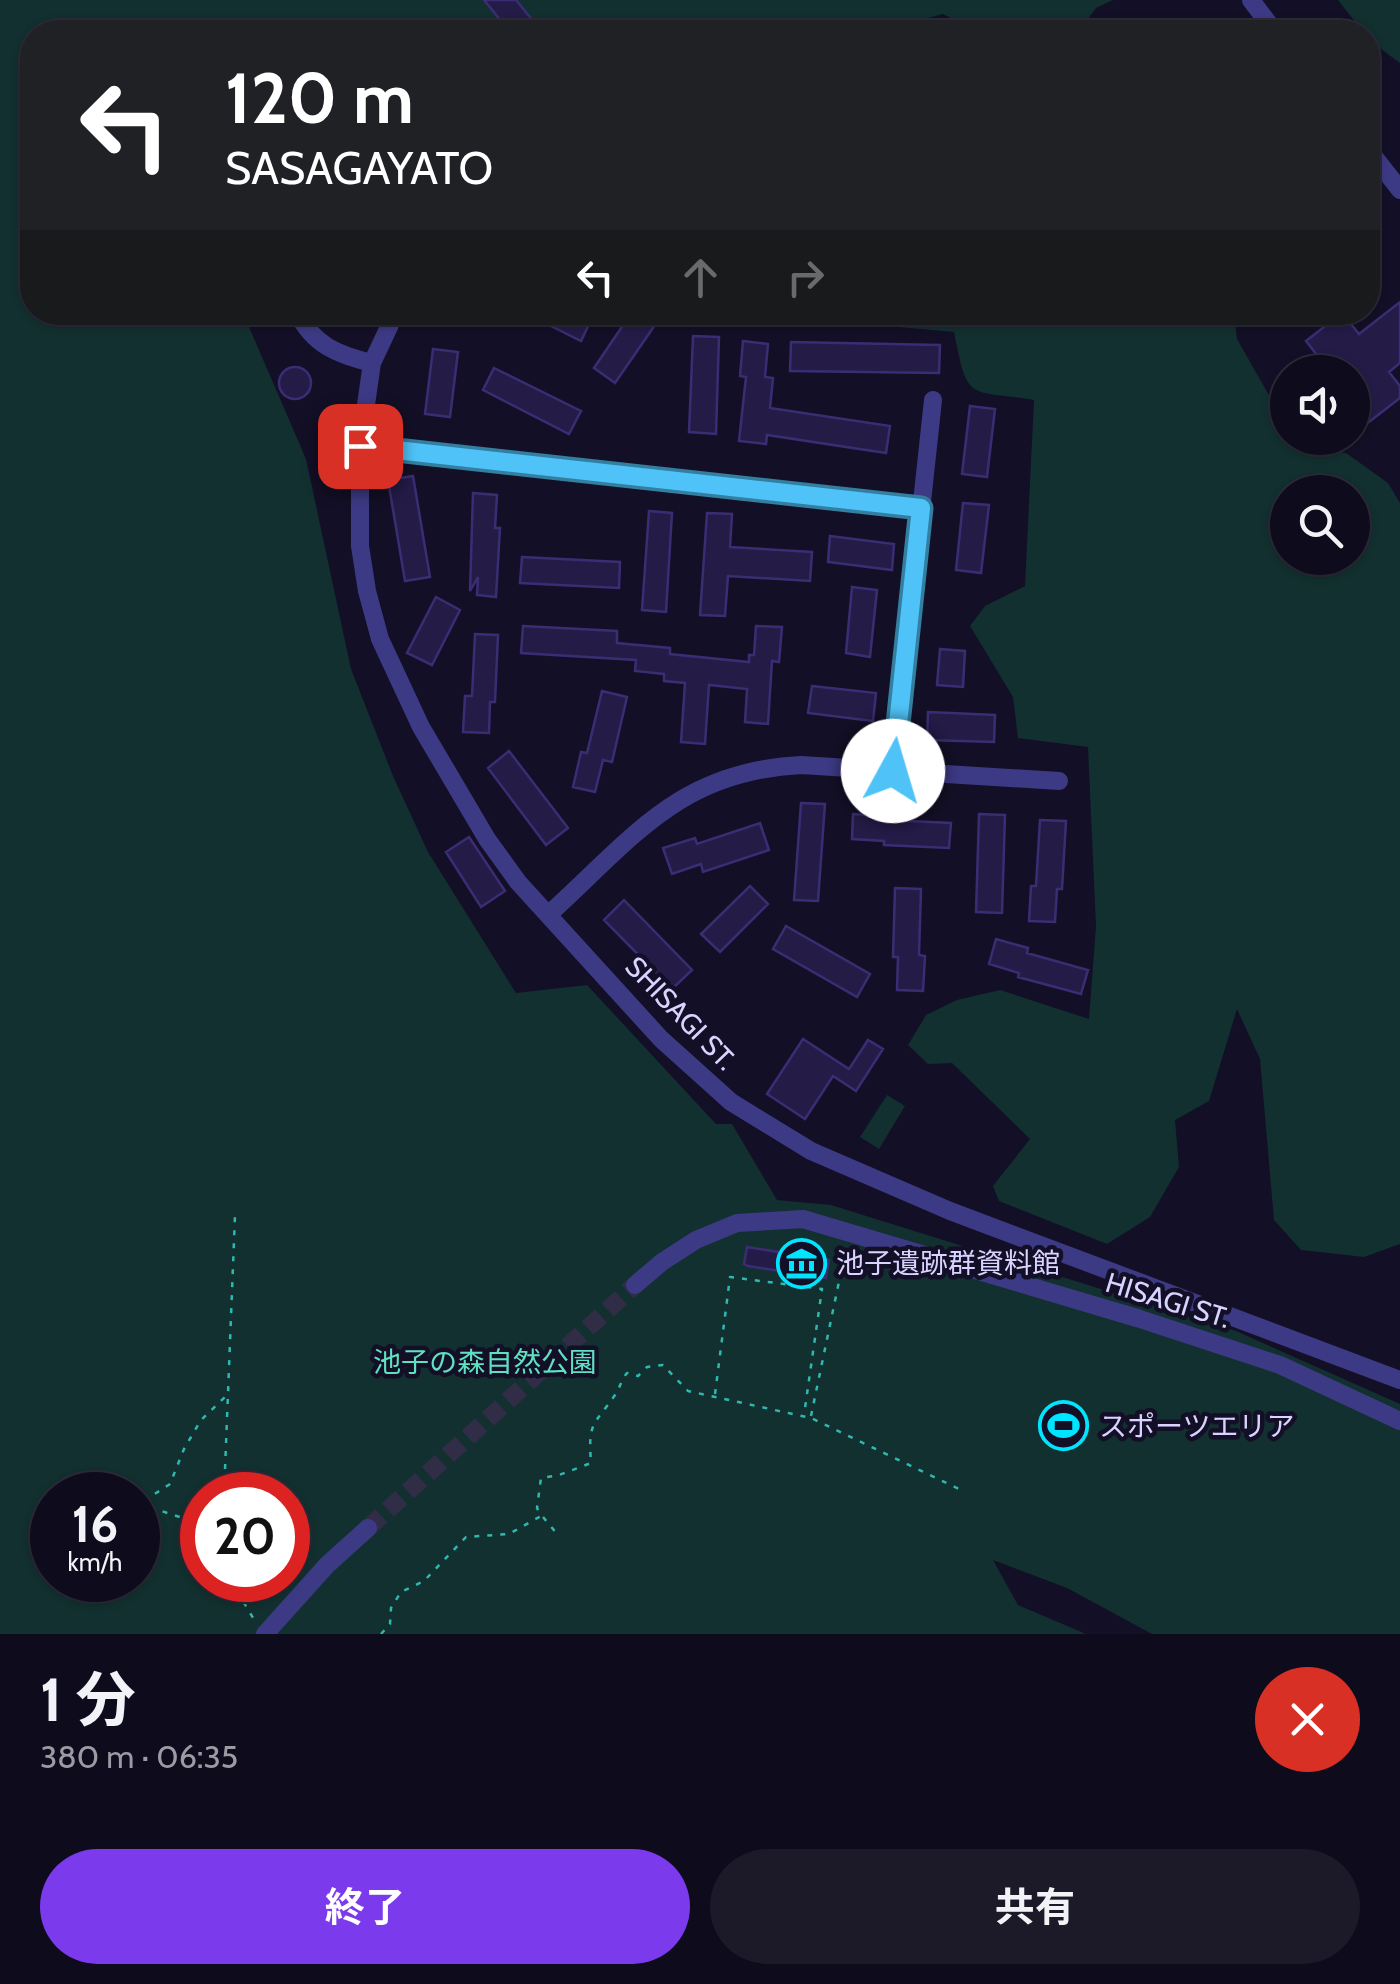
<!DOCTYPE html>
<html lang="ja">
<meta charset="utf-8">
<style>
:root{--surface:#0e0b1c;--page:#1c1929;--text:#f1f3f6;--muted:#9b9ba3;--line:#2e2b3b;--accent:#7c3aed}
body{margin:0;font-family:Cabin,"Noto Sans JP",sans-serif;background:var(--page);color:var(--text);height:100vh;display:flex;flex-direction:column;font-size:38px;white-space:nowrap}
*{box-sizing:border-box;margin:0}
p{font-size:32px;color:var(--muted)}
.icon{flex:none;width:55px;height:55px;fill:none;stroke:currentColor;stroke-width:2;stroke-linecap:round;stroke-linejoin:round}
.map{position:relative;height:1634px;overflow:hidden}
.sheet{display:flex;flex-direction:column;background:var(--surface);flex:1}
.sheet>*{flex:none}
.hud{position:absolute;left:20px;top:20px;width:1360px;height:305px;border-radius:40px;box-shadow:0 2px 8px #0004,0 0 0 2px var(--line);background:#202124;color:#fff;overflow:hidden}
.tools{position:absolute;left:1270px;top:355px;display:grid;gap:20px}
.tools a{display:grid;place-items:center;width:100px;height:100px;border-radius:50%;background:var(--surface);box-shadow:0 2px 8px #0004,0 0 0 2px var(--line);font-size:50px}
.speed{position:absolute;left:30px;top:1472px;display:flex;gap:20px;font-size:50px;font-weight:700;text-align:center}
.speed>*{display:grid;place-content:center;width:130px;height:130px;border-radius:50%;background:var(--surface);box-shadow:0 2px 8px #0004,0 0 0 2px var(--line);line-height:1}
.speed small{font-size:25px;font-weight:400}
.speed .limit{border:15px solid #d22;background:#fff;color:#111}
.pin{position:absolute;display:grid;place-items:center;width:85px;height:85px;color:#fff;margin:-42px;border-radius:20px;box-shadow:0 5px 15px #0006}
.me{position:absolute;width:110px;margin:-55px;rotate:6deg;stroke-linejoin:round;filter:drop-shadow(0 0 8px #0008)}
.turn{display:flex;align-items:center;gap:35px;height:210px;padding:0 40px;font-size:45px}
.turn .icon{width:130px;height:130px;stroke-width:2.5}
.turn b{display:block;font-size:70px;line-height:85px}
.lanes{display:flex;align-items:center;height:95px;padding:0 40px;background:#0003;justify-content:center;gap:50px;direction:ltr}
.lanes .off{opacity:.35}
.round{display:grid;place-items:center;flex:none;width:105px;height:105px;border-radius:52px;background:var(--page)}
.head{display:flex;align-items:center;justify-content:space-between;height:170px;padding:0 40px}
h1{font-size:60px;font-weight:700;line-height:75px}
.cta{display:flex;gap:20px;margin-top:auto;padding:20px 40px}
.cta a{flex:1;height:115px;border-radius:60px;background:var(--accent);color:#fff;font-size:40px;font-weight:700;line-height:115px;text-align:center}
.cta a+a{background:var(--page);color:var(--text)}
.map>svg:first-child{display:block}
</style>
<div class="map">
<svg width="1400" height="1634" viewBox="0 0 1400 1634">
<rect width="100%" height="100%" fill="#130f26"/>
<path fill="#12302f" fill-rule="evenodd" d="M0 0H1113L1096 8 1078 32H977L943 14 901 25 892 32H32V312L243 313 306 459 351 669 393 776 428 852 516 993 587 985 716 1124H732L777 1200 831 1205 1236 1331 1400 1404V1634H1152L1067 1588 993 1560 1018 1605 1086 1634H0ZM52 1495H138V1580H52ZM202 1495H288V1580H202Z
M1338 0H1400V63L1370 41 1368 32H1363Z
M743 313H1234L1237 339 1287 427 1288 438H1294L1297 443 1346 453 1388 483 1400 503V1244L1364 1257 1301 1250 1274 1220 1260 1059 1237 1009 1209 1101 1175 1120 1179 1167 1150 1217 1107 1244 999 1201 993 1186 1030 1139 952 1063 928 1064 908 1045 926 1015 957 1000 1000 990 1089 1019 1096 926 1088 747 1018 738 1013 697 970 626 985 606 1025 586 1034 400C968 389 968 404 954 332ZM1288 492H1352V558H1288Z
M887 1095 905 1106 879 1149 860 1137Z"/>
<path fill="#241b47" stroke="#3b2d73" stroke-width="2.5" d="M484 0H516L542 32H510Z
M1400 302V363L1389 372 1400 386V398L1369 422 1352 400V372H1313L1324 364 1306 341 1342 313 1359 334Z
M523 312H580L592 318 581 341Z
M632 312H664L615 383 594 368Z
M693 336 719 337 716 434 689 432Z
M743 341 768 344 765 377 773 378 770 408 890 426 886 453 767 435 766 444 739 441 746 377 740 376Z
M791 342 940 345 939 373 790 371Z
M433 349 458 352 450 417 425 414Z
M279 383a16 16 0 1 1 32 0a16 16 0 1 1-32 0Z
M494 368 581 411 569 434 483 390Z
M970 406 995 409 987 477 962 474Z
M413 476 430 577 405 581 388 480Z
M473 493 497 495 495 528H500L496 597 477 595 478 577 470 591Z
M963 503 989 505 981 573 956 570Z
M649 511 672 513 666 612 642 610Z
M707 513 732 514 730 547 812 552 810 581 728 576 725 616 700 615Z
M830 536 894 544 892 570 828 562Z
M522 557 620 562 619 588 520 583Z
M852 587 877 590 870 657 846 653Z
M436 597 460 610 432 665 407 653Z
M523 626 617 631V643L670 648V654L749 662V655H754L756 626 782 627 779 662 772 661 768 724 745 722 747 689 709 685 705 744 681 742 685 683 664 681V674L635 671 636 660 521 653Z
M475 634 498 635 495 702H490L489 733 463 732 465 696H472Z
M940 649 965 651 963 687 937 685Z
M812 686 876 693 873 721 808 713Z
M602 691 627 697 612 762 603 760 595 792 573 787 581 752 587 753Z
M928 712 995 715 994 742 927 740Z
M509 751 568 828 546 845 488 768Z
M801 803 825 804 818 901 794 900Z
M853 814 887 816V820L951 823 949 848 884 845V841L852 839Z
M979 814 1005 815 1002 913 976 912Z
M1040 820 1066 821 1062 889H1057L1055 922 1029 921 1031 886H1036Z
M760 823 769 850 703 872 701 864 672 874 663 848 695 838 697 844Z
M469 837 505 891 481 907 446 852Z
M750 886 768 904 720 952 701 934Z
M895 888 921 889 919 955 925 956 923 991 897 990 898 957H893Z
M624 900 692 970 672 989 604 920Z
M786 926 870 974 857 997 773 949Z
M996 939 1028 948 1027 953 1088 970 1081 994 1018 977 1019 973 989 964Z
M803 1039 849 1069 868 1040 883 1049 856 1091 833 1076 805 1119 767 1094Z
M747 1247 829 1260 826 1278 748 1266 744 1264Z"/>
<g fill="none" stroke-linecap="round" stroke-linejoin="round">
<path stroke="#312d47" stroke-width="18" stroke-dasharray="18 9" stroke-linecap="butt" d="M368 1528 635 1285"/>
<path stroke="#2fb8b0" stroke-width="2.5" stroke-dasharray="5 8" stroke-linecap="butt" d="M715 1394 730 1277 822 1289 804 1415
M811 1416 846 1248
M224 1495 235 1215
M543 1517 558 1535
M202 1529 195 1522 146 1506 147 1499 170 1484 184 1449 201 1420 226 1396
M230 1580 255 1621
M381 1634 390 1624 391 1608 401 1592 424 1581 466 1537 509 1534 541 1516 537 1508 541 1478 559 1475 591 1463C588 1421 593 1427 615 1395 620 1388 621 1380 627 1373L638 1376 647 1367 663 1365 688 1391 811 1418 959 1489"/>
<path stroke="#3d3a85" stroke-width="18" d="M1251 0 1275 32
M1368 149 1400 190
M297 312C313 345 338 355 372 363
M396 312 372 363 360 446V546L367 591 380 639 421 727 487 839 518 882 661 1039 731 1102 811 1151 950 1211 1400 1380
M360 446 921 508
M893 771 933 400
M549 914C633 838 679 771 801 765L1059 781
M635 1285 662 1262 696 1240 737 1223 803 1219 1137 1318 1280 1365 1400 1421
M265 1634 327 1565 368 1528"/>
</g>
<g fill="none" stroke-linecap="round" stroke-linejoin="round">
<defs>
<path id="route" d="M360 446 921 508 893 771"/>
</defs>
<use href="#route" stroke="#337fa1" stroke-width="25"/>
<use href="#route" stroke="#4fc3f7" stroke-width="18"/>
</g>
<defs>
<symbol id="museum-ring" viewBox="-11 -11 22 22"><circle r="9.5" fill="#130f26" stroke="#00e5ff" stroke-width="1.5"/><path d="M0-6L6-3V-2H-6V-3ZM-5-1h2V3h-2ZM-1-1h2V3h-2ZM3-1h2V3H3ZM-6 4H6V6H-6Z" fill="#00e5ff"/></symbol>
<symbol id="stadium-ring" viewBox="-11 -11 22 22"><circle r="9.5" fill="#130f26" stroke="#00e5ff" stroke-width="1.5"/><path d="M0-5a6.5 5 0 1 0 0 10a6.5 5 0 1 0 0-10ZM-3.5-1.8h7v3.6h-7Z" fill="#00e5ff"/></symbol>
</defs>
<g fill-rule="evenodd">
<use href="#museum-ring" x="774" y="1236" width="55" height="55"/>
<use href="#stadium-ring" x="1036" y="1398" width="55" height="55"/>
</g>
<g text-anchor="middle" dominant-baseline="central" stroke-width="9" stroke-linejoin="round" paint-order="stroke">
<g font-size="28" fill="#d9d4ff" stroke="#130f26">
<text transform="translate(681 1013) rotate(46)">SHISAGI ST.</text>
<text transform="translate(1168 1300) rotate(17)">HISAGI ST.</text>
</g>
<g font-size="28" fill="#d9d4ff" stroke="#130f26" text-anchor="start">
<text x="836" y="1263">池子遺跡群資料館</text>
<text x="1099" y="1426">スポーツエリア</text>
</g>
<g font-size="28" fill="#5fe0c0" stroke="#130f26">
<text x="485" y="1362">池子の森自然公園</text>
</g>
</g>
</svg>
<div class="tools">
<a><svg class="icon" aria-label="sound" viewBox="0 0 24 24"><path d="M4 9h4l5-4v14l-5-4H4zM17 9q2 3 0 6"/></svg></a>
<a><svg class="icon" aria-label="search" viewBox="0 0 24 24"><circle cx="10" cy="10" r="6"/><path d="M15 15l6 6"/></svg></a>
</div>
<div class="speed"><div>16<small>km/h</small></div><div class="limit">20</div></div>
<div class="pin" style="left:360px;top:446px;background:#d93025"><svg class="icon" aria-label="arrive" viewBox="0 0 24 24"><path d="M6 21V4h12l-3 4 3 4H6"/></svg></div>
<svg class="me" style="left:893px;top:771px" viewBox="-20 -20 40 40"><circle r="19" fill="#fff"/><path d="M0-13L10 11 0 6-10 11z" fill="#4fc3f7"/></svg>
<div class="hud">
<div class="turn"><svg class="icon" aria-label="left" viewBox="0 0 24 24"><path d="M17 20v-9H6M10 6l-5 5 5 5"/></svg><div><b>120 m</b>SASAGAYATO</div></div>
<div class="lanes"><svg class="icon" aria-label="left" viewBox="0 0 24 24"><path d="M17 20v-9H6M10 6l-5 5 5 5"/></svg><svg class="icon off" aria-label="ahead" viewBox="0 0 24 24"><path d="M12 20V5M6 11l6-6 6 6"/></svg><svg class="icon off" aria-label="right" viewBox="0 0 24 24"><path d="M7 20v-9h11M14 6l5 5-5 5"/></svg></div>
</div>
</div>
<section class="sheet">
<div class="head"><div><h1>1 分</h1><p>380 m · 06:35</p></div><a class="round" style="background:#d93025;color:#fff"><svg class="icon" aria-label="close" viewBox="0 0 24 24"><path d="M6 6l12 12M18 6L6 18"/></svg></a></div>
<div class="cta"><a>終了</a><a>共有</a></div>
</section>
